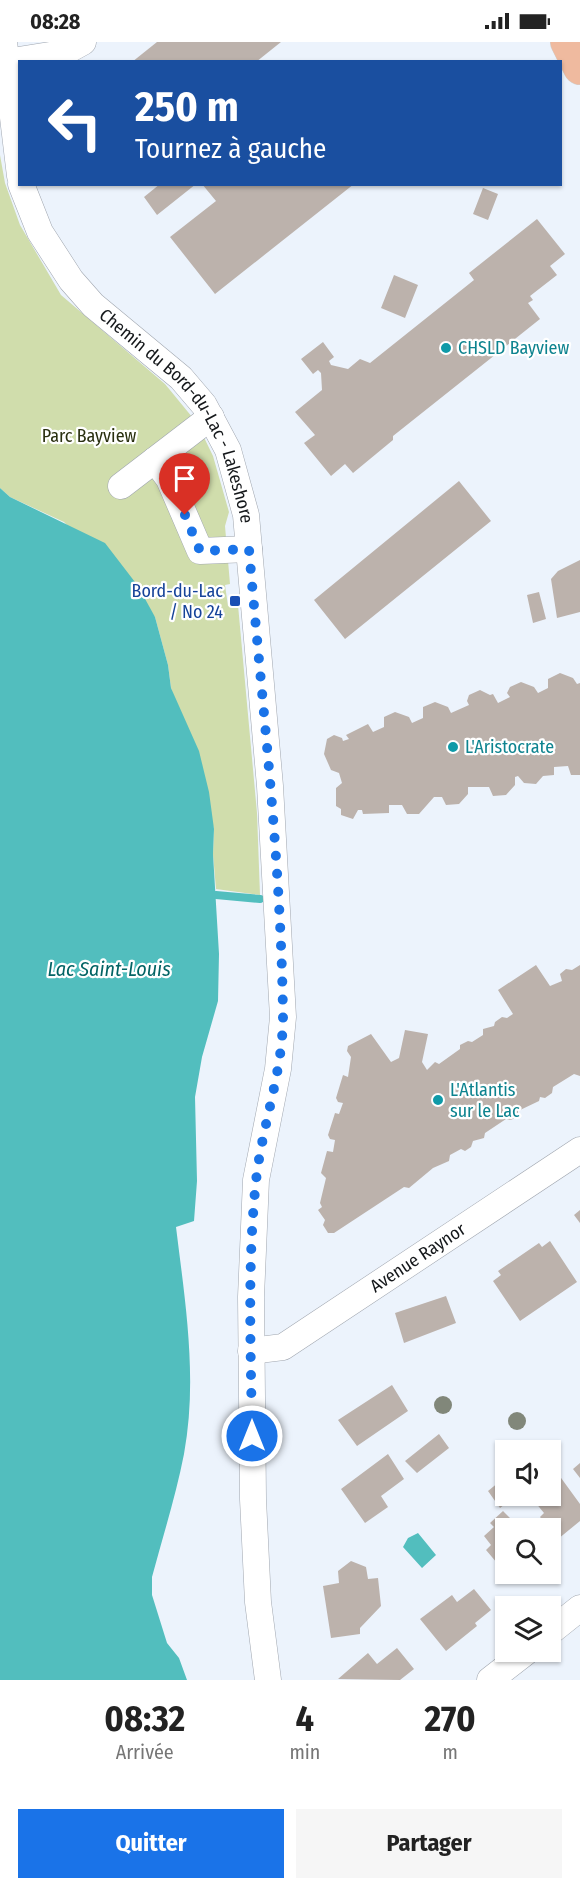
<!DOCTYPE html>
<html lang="fr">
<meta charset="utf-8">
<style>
:root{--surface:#fff;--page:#f6f6f6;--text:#222;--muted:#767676;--accent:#1a73e8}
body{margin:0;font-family:"Fira Sans Condensed",sans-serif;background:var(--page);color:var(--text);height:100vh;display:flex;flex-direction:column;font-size:22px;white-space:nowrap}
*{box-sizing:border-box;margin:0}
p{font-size:20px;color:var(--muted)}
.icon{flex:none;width:33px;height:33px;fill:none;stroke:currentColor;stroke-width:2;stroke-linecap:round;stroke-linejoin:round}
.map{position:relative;height:1638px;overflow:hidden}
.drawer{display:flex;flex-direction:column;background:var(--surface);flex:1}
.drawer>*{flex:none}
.banner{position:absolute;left:18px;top:18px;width:544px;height:126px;border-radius:0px;box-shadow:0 2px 4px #0004;background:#1a4fa0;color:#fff;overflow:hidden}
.fabs{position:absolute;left:495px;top:1398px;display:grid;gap:12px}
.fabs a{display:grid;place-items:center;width:66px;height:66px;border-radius:0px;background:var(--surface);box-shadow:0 2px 4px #0004;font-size:30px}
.pin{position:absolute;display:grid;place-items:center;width:51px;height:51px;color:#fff;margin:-62px -26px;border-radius:50% 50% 50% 0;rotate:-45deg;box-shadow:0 0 6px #0007}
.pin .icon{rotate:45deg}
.me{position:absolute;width:66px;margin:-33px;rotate:0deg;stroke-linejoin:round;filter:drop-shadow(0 0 4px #0008)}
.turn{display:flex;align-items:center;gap:21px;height:126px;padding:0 18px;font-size:27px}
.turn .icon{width:78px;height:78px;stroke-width:2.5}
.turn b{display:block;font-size:42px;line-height:51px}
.eta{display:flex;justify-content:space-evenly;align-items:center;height:102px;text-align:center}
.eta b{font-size:36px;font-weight:700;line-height:42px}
.primary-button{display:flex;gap:12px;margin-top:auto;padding:12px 18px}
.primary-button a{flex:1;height:69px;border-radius:0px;background:var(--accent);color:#fff;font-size:24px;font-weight:700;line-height:69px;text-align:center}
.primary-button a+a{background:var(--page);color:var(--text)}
.status{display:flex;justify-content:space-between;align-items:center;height:42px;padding:0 30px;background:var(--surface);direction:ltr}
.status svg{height:16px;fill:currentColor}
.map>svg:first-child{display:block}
</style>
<div class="status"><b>08:28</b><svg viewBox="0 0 49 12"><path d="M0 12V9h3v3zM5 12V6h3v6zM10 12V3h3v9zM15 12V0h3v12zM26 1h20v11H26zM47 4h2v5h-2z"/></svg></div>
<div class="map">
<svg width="580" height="1638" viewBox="0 0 580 1638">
<rect width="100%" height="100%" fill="#ecf3fc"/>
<path fill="#d0ddac" d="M0 113 5 141 20 183 61 253 165 342 197 381 213 414 229 470 225 484 230 542 225 543 228 564 238 563 257 771 260 853 216 847 213 812 214 787 171 646 168 623 155 575 64 480 10 455 0 446Z"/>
<path fill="#52bebe" d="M0 446 10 455 105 501 138 544 155 575 168 623 171 646 199 709 209 750 214 787 213 812 219 912 218 959 202 1015 195 1055 197 1139 194 1179 176 1185C185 1259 198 1336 184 1412 176 1453 163 1494 152 1535V1553L167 1601 179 1616 187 1638H0Z
M418 1491 436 1513 422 1526 403 1505 408 1496Z"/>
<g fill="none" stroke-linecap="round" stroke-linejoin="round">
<path stroke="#52bebe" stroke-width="8" d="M216 853 260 857"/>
</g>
<path fill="#bcb2ac" d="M157 0H281L256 20H132Z
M160 142H196L157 173 144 155Z
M202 142H354L215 252 170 195 216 159Z
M483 146 498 152 488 178 473 172Z
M537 177 565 212 550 224 557 233 530 254 533 258 528 261 540 277 393 394V398L353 431 345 422 331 434 304 401 315 393 295 370 322 348 321 331 318 328 313 332 301 317 323 300 334 315 329 319 331 323 348 327 360 317 370 321 474 238 469 231Z
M394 233 418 243 405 276 381 266Z
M459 439 491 479 345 597 314 558Z
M580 518V570L557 576 551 537 558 529Z
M539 550 546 577 533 581 527 553Z
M560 631 573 636 577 642 580 641V733H571L568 724 554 725V733L543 734 536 742 524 741 518 734 515 735V743L506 753 493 754 489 745H468V752L459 762 446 763 442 755H434L419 772H407L402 763H389V771L363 772 362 768H358L353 777 341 773V767L336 764V746L342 741 339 731 331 728 324 712 327 697 334 693 342 696 343 699 349 697 346 693 368 682 373 690 384 685V675L395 670 409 675 412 681 423 676V665L435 660 448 665 451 671 469 663 467 659 469 653 480 648 490 653 493 652 498 661 510 655 507 651 510 645 521 640 534 645 538 651 548 646V637Z
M536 923 550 944 562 939 560 932 566 927 572 928 580 923V1034L574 1032 553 1045 552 1051 545 1056 540 1055 539 1059 518 1069V1074L511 1078 506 1077 485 1091 484 1096 473 1099 471 1105 465 1109 461 1107 450 1113 449 1119 433 1126 409 1146 404 1145 334 1191H328L323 1183 325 1178 318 1168 322 1165 320 1161 326 1136 321 1131 327 1109 333 1110 335 1098 330 1097 328 1093 335 1071 339 1072 343 1061 338 1060 336 1056 343 1033 348 1035 351 1015 347 1009 348 1004 371 992 391 1020 399 1016 405 988 428 992 422 1020 427 1028 435 1020 439 1022 460 1007V1003L468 999 472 1000 483 993V987L494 984 495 980 502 975 507 976 513 972 498 948Z
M580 1168V1181L574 1173Z
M550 1199 577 1240 520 1279 493 1239 501 1233 498 1229 539 1201 542 1205Z
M446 1254 456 1281 404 1301 395 1271Z
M392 1343 408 1369 357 1404 338 1378Z
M439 1392 449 1406 417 1431 405 1419Z
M388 1412 404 1437 381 1454 388 1465 365 1481 341 1447Z
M580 1421V1436L573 1427Z
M556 1429 580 1462V1479L558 1497 540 1475 544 1471 530 1454H550V1433Z
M499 1440 506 1448V1454L513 1456 500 1466 488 1449Z
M503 1469 520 1486H506L503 1528 486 1508 491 1503 484 1494 494 1485 490 1481Z
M351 1519 366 1525 368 1537 378 1536 381 1564 360 1586V1592L331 1596 323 1544 339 1541 338 1529Z
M474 1547 491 1568 475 1581 477 1584 446 1609 420 1577 452 1553 457 1560Z
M397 1606 414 1627 400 1638 338 1637 368 1611 377 1622Z"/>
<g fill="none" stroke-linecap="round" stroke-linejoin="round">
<defs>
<g id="minor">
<path d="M4 0 20 134"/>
<path d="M6 20 63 11 83 0"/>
<path id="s1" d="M21 142 40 190 71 238 93 263 181 336 204 363 228 408 246 473 270 744 283 975 278 1027 256 1138 251 1255 253 1457 258 1560 268 1638"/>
<path d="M155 418 169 437 200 509 249 507"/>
<path d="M121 444 211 375"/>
<path id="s2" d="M251 1309 283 1305 580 1108"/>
<path d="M550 1590 580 1566"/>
<path d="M490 1638 526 1610"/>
</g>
<path id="highway" d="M567 0 580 26"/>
</defs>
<use href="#minor" stroke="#a0a6af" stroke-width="27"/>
<use href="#highway" stroke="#d0d1d1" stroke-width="34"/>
<use href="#minor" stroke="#fff" stroke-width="26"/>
<use href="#highway" stroke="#efba9f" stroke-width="33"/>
</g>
<g fill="#81877a">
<circle cx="443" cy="1363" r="9"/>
<circle cx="517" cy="1379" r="9"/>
</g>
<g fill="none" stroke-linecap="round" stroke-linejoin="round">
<path stroke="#1a73e8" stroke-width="10" stroke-dasharray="0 18" d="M185 473 200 509 249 507C262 662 281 818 283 974 283 1030 262 1083 256 1139 247 1223 251 1309 252 1394"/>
</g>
<g fill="#0f9aa8" stroke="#fff" stroke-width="2">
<circle cx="446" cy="306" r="6"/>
<circle cx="453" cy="705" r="6"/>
<circle cx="438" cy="1058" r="6"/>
</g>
<rect fill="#1a4fb4" stroke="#fff" stroke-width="2" x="229" y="553" width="12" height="12" rx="3"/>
<g text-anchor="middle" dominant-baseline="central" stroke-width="4.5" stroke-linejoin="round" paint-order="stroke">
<g font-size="18" fill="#0d838f" stroke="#fff" text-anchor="start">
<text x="458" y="306">CHSLD Bayview</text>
<text x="465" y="705">L'Aristocrate</text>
<text x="450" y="1048">L'Atlantis<tspan x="450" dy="21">sur le Lac</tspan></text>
</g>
<g font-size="18" fill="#14171a" stroke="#fff">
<text stroke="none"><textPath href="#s1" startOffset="286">Chemin du Bord-du-Lac - Lakeshore</textPath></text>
<text stroke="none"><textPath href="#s2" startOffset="194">Avenue Raynor</textPath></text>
</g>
<g font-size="18" fill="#292f0f" stroke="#fff">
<text x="89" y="394">Parc Bayview</text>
</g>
<g font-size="18" fill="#164399" stroke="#fff" text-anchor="end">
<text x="223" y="549">Bord-du-Lac<tspan x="223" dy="21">/ No 24</tspan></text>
</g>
<g font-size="20" font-style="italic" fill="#036465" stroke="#fff">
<text x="109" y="927">Lac Saint-Louis</text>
</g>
</g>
</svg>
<div class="fabs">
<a><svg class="icon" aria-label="sound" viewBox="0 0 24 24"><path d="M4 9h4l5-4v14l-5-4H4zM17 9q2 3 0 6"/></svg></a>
<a><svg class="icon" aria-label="search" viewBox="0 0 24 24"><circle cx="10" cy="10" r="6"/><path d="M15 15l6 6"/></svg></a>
<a><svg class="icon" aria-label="layers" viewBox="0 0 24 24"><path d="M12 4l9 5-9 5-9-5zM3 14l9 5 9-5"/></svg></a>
</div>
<div class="pin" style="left:185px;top:473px;background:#d93025"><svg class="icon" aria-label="arrive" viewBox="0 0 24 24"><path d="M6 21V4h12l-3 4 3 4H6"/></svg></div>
<svg class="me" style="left:252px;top:1394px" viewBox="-20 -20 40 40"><circle r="17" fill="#1a73e8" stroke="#fff" stroke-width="3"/><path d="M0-11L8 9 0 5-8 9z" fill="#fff"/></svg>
<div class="banner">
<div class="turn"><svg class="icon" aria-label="left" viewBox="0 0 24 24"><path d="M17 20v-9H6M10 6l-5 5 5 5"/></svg><div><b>250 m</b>Tournez à gauche</div></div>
</div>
</div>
<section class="drawer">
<div class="eta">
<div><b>08:32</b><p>Arrivée</p></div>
<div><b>4</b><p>min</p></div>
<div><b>270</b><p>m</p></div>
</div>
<div class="primary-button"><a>Quitter</a><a>Partager</a></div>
</section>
